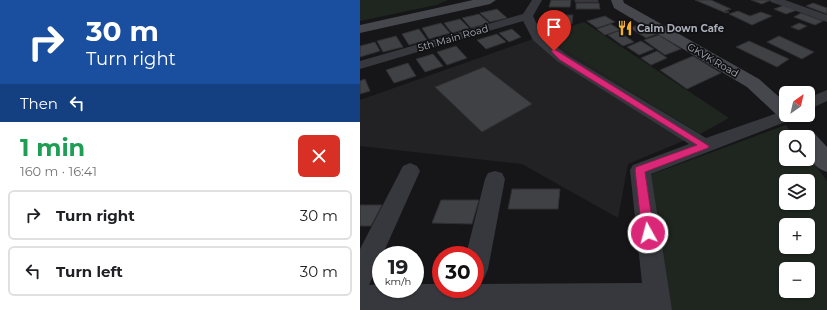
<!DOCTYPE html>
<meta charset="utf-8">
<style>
:root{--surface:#fff;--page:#f2f2f2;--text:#202124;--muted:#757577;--line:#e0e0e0}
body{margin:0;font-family:Montserrat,sans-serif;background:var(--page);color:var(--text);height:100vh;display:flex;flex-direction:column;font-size:15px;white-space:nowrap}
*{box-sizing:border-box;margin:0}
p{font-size:13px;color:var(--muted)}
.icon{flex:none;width:22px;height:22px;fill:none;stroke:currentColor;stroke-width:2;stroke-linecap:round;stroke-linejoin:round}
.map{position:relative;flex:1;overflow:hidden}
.panel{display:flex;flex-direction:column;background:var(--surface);width:360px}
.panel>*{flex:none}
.top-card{background:#1a4fa0;color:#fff;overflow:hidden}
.needle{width:26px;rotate:34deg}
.fabs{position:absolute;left:419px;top:86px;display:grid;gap:8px}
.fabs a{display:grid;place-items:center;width:36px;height:36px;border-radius:6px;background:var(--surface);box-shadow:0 1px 3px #0004;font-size:20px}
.speed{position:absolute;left:12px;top:246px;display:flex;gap:8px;font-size:20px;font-weight:700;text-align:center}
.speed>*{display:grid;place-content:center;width:52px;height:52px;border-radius:50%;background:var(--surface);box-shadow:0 1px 3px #0004;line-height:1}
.speed small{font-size:10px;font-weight:400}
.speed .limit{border:6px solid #d22;background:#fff;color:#111}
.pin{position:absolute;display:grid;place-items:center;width:34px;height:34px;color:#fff;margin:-41px -17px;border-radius:50% 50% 50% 0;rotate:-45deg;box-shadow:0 0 4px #0007}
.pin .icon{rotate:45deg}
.me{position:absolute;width:44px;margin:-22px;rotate:353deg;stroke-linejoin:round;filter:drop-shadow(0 0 3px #0008)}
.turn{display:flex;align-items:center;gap:14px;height:84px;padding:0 20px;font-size:18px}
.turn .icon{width:52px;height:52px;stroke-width:2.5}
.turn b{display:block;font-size:28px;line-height:34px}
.then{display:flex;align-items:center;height:38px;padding:0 20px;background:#0003;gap:8px;font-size:15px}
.round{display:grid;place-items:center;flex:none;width:42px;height:42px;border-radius:6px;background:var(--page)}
.summary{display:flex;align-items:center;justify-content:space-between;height:68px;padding:0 20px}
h1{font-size:24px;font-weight:700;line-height:30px;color:#1e9e55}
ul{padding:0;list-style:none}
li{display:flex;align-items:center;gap:12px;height:50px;margin:0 8px 6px;padding:0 12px;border:2px solid var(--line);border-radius:6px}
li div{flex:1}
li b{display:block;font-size:15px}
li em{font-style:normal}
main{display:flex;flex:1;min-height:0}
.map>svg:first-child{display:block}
</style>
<main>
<section class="panel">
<div class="top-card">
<div class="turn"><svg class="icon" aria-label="right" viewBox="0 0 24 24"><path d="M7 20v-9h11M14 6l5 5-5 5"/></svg><div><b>30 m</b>Turn right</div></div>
<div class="then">Then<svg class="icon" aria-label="left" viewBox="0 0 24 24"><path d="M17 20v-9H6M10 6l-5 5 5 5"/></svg></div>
</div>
<div class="summary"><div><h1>1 min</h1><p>160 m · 16:41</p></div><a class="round" style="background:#d93025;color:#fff"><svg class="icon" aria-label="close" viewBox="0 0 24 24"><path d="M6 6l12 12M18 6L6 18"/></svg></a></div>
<ul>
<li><svg class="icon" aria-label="right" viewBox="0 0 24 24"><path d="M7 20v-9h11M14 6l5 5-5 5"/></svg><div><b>Turn right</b></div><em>30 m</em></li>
<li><svg class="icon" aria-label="left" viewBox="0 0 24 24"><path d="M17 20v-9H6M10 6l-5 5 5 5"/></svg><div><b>Turn left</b></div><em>30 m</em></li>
</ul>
</section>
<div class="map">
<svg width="467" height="310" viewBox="0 0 467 310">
<rect width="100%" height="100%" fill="#161618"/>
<path fill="#222225" d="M181 36 340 134 268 164 258 218 162 164 0 146V100Z"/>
<path fill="#1e261f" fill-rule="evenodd" d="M0 0H88L76 5 0 21Z
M224 22 369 118 340 134 181 36Z
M426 125 435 137H426V159H448V155L467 181V310H309L287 176ZM426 181H448V203H426ZM426 225H448V247H426ZM426 269H448V291H426Z"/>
<path fill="#404145" stroke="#303034" d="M191 0H211L210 7H189Z
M215 0H238V2H215Z
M335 0H351L371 9 365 11 369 12 366 13Z
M391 0H411L402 4Z
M216 3H239L240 9H216Z
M453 3 467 8V14L446 6Z
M425 5 437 10 426 14 414 9Z
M137 9 147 18 130 22 120 13Z
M378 11 390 16 401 12 412 16 392 25 369 14Z
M441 13 463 21 455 25 434 17Z
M119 14 129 23 111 28 102 18Z
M192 15H213L212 24H190Z
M245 16 255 22 237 28 227 21Z
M100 19 109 28 92 33 84 23Z
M81 23 90 33 69 39 62 28Z
M439 23 447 26 439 30 431 27Z
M251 24 260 30 245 35 237 29Z
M281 24 297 34 286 38 270 28Z
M59 29 67 40 49 45 42 34Z
M152 29 161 37 149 42 139 33Z
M258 31 274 42 263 46 248 35Z
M137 34 146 42 126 49 117 40Z
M299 35 321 49 305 55 284 40Z
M36 36 43 47 23 52 17 41Z
M419 36 454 52 442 59 407 42Z
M281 41 294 49 279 55 267 47Z
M389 41 429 59 417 67 376 47Z
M15 42 20 51 0 57V46Z
M96 46 107 58 87 65 77 52Z
M297 51 307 58 291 65 281 58Z
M73 54 83 66 65 72 56 59Z
M333 56 361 73 327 89 300 70Z
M48 63 56 76 34 83 26 70Z
M124 67 172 104 122 132 75 87Z
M5 79 10 91 0 94V81Z
M152 189H200L198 209H148Z
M81 200H119L112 224 72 223Z
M0 205H22L11 226H0Z"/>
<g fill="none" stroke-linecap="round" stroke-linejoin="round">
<path fill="#37383d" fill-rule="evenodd" d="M172 0H182L173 16 182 35 207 55 346 138 426 110V115H435L433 119 291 174 312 310H0V249L43 166 50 163 57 166 60 171 9 285 21 284V289H55V284H81V289H115V284L282 283 270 170 273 165 329 144 197 61 173 40 163 21 0 69V61L163 14Z
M410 0H425L467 15V22L411 2Z
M467 90V101L448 110V98Z
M135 171 142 173 145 179 128 269 124 278 115 281V255H106L125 179 128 173Z"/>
<path fill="#45474d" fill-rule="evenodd" d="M113 0H136L130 4 0 33V25Z
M251 0H263L264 3 399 79 426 103V115H434L433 117 426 119 419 117 387 87 254 8Z
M448 132 455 134 467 147V172C449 166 448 153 448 137H439L441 134Z"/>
</g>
<path fill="#db2777" stroke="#8e194d" d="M194 49 349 146 348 148 285 172 294 233 292 236 288 238 284 236 282 233 275 170 276 167 337 145 200 60 191 51Z"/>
<defs>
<symbol id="restaurant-bare" viewBox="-9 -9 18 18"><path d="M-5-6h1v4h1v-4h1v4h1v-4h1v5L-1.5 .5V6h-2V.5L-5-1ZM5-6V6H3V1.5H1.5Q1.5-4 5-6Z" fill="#f2b134" stroke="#111113" stroke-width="2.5" paint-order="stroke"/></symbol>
</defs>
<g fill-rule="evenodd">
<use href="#restaurant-bare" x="254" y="17" width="22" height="22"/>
</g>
<g text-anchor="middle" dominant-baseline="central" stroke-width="3.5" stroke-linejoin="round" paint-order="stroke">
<g font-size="10" font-weight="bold" fill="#a8adb8" stroke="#111113" text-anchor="start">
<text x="277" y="28">Calm Down Cafe</text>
</g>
<g font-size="10" fill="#a8adb8" stroke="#111113">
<text transform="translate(93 38) rotate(-16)">5th Main Road</text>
<text transform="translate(353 60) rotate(30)">GKVK Road</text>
</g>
</g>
</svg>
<div class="fabs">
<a><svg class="needle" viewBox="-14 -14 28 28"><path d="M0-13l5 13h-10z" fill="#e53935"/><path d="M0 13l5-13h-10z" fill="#757577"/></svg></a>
<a><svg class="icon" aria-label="search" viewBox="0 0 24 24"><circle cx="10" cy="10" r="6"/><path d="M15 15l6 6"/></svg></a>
<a><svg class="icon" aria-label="layers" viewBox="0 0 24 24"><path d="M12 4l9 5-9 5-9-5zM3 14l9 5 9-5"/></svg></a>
<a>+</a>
<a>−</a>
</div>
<div class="speed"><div>19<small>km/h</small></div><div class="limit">30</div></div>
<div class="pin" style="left:194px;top:51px;background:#d93025"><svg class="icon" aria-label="arrive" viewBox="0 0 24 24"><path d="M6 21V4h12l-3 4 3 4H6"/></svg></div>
<svg class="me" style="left:288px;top:233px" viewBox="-20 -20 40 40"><circle r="17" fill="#db2777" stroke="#fff" stroke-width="3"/><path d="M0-11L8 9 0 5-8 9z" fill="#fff"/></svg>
</div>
</main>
